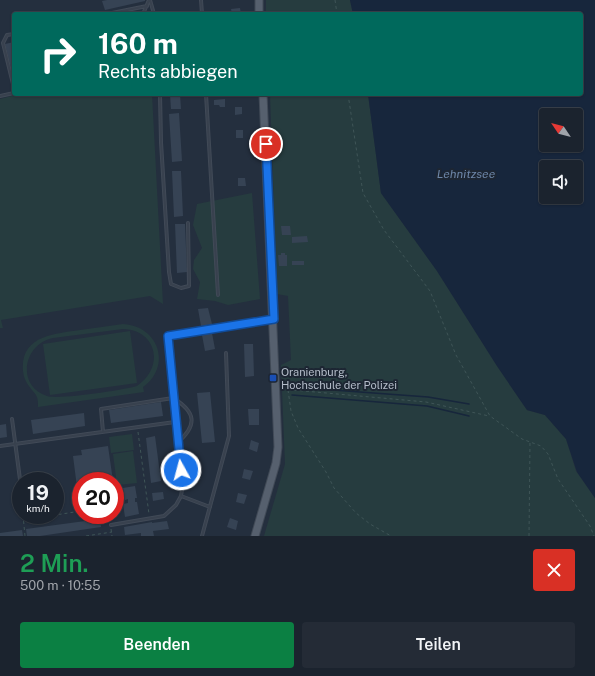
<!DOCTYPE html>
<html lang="de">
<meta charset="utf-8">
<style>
:root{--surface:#1b232e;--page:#242b36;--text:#f1f3f6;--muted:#a0a4aa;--line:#39404a;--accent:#0b8043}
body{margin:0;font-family:"Public Sans",sans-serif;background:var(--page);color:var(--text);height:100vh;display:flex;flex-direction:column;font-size:15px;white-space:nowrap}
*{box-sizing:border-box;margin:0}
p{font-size:13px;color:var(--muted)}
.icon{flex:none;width:22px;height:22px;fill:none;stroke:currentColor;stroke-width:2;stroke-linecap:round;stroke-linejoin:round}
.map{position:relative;height:536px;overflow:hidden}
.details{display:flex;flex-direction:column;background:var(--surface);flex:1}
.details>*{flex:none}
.hud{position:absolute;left:12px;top:12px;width:571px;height:84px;border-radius:4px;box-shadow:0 1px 3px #0004,0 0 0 1px var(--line);background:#00695c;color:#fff;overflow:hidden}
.needle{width:26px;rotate:305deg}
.tools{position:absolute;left:539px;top:108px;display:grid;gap:8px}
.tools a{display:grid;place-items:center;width:44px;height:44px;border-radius:4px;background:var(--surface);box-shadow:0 1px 3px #0004,0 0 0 1px var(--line);font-size:20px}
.speed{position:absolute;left:12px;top:472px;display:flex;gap:8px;font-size:20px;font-weight:700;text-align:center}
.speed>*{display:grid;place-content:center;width:52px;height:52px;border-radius:50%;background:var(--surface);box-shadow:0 1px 3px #0004,0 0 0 1px var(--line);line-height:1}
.speed small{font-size:10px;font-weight:400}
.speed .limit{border:6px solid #d22;background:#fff;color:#111}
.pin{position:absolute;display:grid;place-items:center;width:34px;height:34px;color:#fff;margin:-17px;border:2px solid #fff;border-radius:50%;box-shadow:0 1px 4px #0007}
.me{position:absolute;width:44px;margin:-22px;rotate:353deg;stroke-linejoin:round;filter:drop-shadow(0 0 3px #0008)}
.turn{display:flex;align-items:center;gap:14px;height:84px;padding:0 20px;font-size:18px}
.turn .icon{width:52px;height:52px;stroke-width:2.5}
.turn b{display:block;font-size:28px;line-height:34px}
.round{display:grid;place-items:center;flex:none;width:42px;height:42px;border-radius:4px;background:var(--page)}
.headline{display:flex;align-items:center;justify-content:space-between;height:68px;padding:0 20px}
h1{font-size:24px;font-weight:600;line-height:30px;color:#1e9e55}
.action{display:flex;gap:8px;margin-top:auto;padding:8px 20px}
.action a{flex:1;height:46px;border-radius:4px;background:var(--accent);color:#fff;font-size:16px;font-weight:600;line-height:46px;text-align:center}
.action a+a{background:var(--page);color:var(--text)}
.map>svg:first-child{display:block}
</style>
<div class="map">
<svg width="595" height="536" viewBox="0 0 595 536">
<rect width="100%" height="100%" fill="#242f3e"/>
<path fill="#263c3f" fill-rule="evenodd" d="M266 0H350L353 14H266Z
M20 94H152L163 304 150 296 1 320 3 328H0V99Z
M270 94H368L381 193 437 271 497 366 527 410 545 415 566 439 576 471 595 498V536H264L285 464 281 365 291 360 288 296 277 294Z
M252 193 260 299 228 305 215 301 197 299 200 282 193 269 194 260 202 248 193 225 197 204Z
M123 324C159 326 172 366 143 387L144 392 38 407C38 403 38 398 36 395 30 387 24 382 23 371 20 335 55 334 80 330 95 328 109 326 123 324ZM123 329C157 330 165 367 137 386 124 390 58 400 47 396 16 386 23 344 53 338Z
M130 331 137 383 50 395 43 344Z
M132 434 134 450 111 453 109 437Z
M133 451 137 483 117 485 113 454Z"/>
<path fill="#17263c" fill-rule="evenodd" d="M350 0H595V498L577 472 566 439 545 415 527 410 497 366 437 271 381 193 368 94H581V14H353ZM546 115H576V145H546ZM546 167H576V197H546Z"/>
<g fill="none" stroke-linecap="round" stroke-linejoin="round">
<path stroke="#17263c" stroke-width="1.5" d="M292 387 428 397 469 404
M292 395 427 406 469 416"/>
</g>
<path fill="#364354" d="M107 0H145V1L105 10 102 1Z
M240 8 241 14H232L231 9Z
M14 42V76H13L5 44Z
M170 94H180L181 109H171Z
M225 99V107H220L219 105H214V100Z
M235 107H242V114L235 115Z
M179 113 182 161 172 162 169 114Z
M236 130H243V138H236Z
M172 171H181L183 216 174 217Z
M238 178H245L246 186H238Z
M175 224H185L187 272 177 273Z
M281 226H290L291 235H282Z
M307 236 308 242 292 243V237Z
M281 253H285V255H287V266H279L278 255H281Z
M292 261H304V265H292Z
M208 308 212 324 201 326 198 309Z
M212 333 215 349 205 351 202 335Z
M244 344H253L254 376 245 377Z
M210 392 215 442 202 443 197 393Z
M161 402 163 416 111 423 109 410Z
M248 409H259V425H249Z
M84 413 85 426 33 434 31 420Z
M6 424 7 437 0 438V425Z
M155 436 161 481 151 483 146 438Z
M251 440 259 443 257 452 249 449Z
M108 446 113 481H81V508L77 509 75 495H78L73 456 82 455 81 450Z
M244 469 253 471 250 480 242 478Z
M135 486 137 498H135V502H137L139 514 125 517 123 504 128 503V499L125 500 123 488Z
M163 492 164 499 153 501 152 493Z
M238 493 247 495 244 504 236 502Z
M230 518 238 521 236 530 227 527Z
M100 519 101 527 40 536H27L26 529Z
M167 521 169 529 153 531 154 536H141V533L125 535 124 527 152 522V523Z
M22 530 23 536H0V533Z"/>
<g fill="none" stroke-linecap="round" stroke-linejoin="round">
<defs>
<path id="lane" d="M150 0 154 14
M201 0 202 14
M107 14 147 6
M143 14 149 0
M14 34 7 35 3 43 14 88
M160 94 161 142 169 272 171 284 181 288 189 286 188 223
M206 94 218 295
M0 96 14 93
M12 419 21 487
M103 432 101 409 173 398C196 412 198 425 177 443
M0 446 175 422
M181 496 210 507
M111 525 164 516 176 505 181 496 183 483 175 422 168 336 272 319
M202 536 229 436 226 353"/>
<path id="primary" d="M259 0V14
M255 536 276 463 278 447 263 94"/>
</defs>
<use href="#lane" stroke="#414a57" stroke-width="4"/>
<use href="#primary" stroke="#414a57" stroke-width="9"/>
<path stroke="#3f5557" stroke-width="1" stroke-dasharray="3 3" stroke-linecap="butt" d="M335 0 337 14
M348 94 363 193 384 230 430 291 456 355 490 416 522 439 541 446 548 454 558 479 590 526 594 536
M282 389 426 402 489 416
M288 390 291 411 298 428 326 472 334 488 356 513 370 524 391 536
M138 432 149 514
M23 515 25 536
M109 515 110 522
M23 520 81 511
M111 529 112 536
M86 536 112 532
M529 536 530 443"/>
<use href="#lane" stroke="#38414e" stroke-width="2"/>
<use href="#primary" stroke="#56606e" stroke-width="7"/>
</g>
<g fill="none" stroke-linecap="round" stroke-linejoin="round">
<defs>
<path id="route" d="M181 470 168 336 274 319 266 144"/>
</defs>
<use href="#route" stroke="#114b97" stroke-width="10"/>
<use href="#route" stroke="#1a73e8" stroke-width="7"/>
</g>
<rect fill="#1a4fb4" stroke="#1d2633" stroke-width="1.5" x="269" y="374" width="8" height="8" rx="2"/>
<g text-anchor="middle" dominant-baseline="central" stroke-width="4" stroke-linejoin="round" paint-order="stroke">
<g font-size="11" fill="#b4bcc9" stroke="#1d2633" text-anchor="start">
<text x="281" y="372">Oranienburg,<tspan x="281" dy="13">Hochschule der Polizei</tspan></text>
</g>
<g font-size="12" font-style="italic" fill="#6d86a8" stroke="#1d2633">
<text x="466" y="174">Lehnitzsee</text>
</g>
</g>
</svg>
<div class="tools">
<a><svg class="needle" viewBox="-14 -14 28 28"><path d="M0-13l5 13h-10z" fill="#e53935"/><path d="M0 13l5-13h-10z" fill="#a0a4aa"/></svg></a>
<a><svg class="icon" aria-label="sound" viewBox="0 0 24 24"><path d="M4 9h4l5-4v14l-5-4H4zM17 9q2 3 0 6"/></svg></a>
</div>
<div class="speed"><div>19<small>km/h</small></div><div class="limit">20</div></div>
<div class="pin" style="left:266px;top:144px;background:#d93025"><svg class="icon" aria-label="arrive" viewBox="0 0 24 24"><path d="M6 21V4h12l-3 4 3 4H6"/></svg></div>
<svg class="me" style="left:181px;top:470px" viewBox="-20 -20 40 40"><circle r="17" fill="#1a73e8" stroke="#fff" stroke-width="3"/><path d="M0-11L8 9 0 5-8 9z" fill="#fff"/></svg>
<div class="hud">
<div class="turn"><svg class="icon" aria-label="right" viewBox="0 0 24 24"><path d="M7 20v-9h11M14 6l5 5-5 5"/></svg><div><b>160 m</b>Rechts abbiegen</div></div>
</div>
</div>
<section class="details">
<div class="headline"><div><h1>2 Min.</h1><p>500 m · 10:55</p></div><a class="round" style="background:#d93025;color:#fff"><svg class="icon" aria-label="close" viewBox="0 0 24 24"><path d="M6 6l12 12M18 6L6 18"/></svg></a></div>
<div class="action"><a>Beenden</a><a>Teilen</a></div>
</section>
